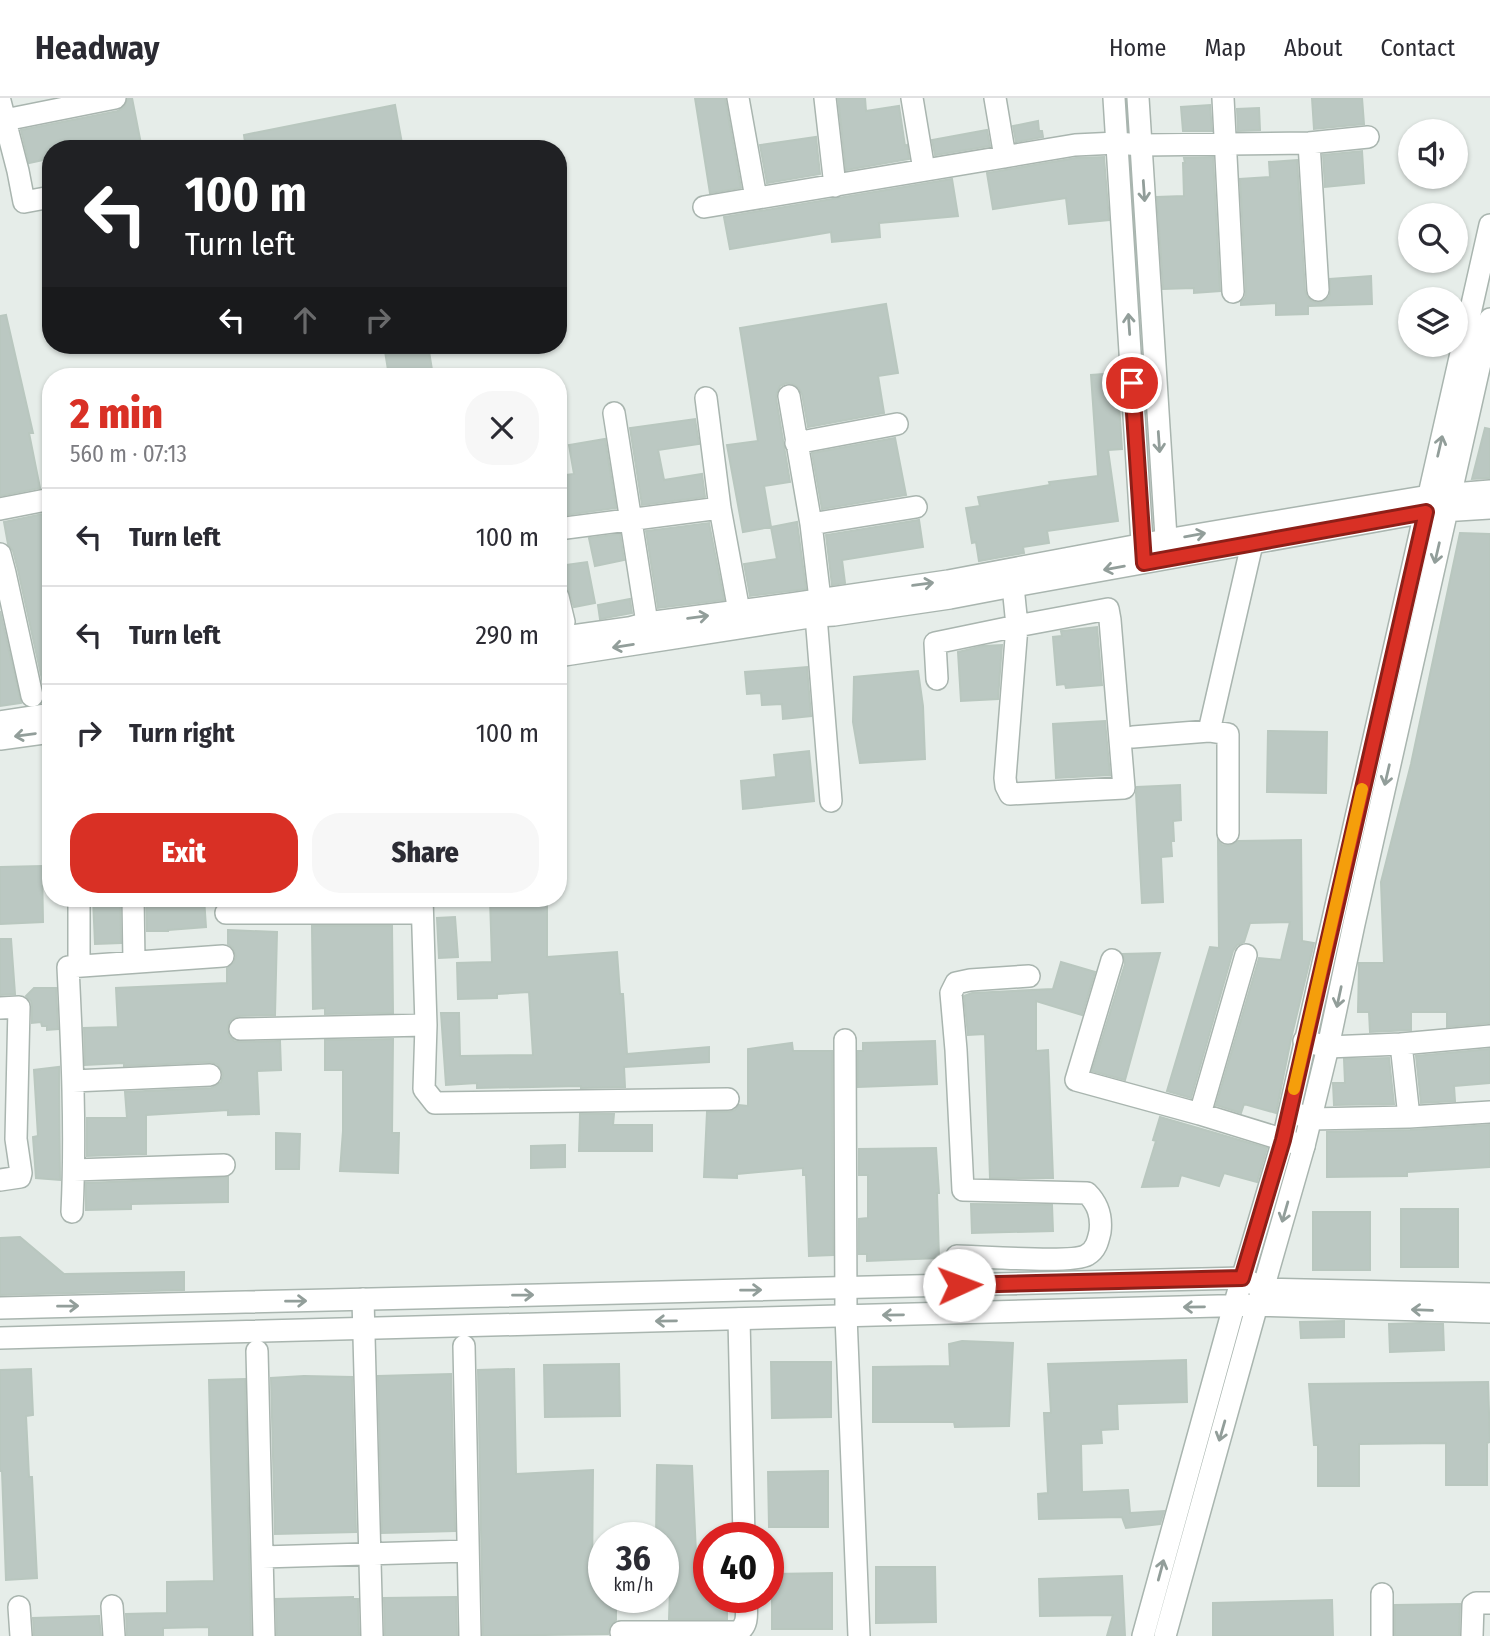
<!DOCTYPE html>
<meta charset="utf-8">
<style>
:root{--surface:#fff;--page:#f7f7f7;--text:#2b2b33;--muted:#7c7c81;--line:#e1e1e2;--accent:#d93025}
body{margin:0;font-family:"Fira Sans Condensed",sans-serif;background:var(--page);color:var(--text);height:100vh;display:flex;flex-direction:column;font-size:26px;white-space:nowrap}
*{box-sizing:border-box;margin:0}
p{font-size:23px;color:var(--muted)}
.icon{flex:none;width:38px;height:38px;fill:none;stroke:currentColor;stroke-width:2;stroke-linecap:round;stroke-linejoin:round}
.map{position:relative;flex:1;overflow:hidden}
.details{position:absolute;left:42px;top:270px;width:525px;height:539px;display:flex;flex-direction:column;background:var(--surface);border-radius:28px;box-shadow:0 2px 5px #0004}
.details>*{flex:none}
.top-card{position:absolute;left:42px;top:42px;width:525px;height:214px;border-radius:28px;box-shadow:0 2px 5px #0004;background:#202124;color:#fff;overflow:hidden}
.fabs{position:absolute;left:1398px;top:21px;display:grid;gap:14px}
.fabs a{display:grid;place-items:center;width:70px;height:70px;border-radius:50%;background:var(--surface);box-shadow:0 2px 5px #0004;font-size:35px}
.speed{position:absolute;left:588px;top:1424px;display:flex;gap:14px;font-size:35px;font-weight:700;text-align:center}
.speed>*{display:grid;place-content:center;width:91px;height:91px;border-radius:50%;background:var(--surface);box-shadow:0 2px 5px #0004;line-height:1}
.speed small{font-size:18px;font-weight:400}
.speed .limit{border:10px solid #d22;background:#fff;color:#111}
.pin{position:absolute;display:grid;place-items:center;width:60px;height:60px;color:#fff;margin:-30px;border:4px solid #fff;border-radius:50%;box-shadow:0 2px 7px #0007}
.me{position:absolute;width:77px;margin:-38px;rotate:88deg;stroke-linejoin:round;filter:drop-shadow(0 0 5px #0008)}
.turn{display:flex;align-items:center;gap:24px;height:147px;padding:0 28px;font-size:32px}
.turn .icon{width:91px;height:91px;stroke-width:2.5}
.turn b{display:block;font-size:49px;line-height:60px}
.lanes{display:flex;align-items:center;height:66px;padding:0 28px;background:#0003;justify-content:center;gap:35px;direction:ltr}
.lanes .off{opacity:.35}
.round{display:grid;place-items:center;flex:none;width:74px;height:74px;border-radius:28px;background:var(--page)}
.overview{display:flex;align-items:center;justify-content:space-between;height:119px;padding:0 28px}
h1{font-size:42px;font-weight:800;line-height:52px;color:var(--accent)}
.button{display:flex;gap:14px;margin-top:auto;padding:14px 28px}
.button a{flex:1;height:80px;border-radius:28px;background:var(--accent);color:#fff;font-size:28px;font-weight:800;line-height:80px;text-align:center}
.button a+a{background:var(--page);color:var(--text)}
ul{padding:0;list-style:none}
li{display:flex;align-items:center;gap:21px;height:98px;padding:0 28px;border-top:2px solid var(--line)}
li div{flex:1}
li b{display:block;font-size:26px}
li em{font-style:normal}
header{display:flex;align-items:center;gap:42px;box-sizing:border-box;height:98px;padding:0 35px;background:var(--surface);border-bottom:2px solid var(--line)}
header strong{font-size:33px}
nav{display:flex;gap:38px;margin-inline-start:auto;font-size:24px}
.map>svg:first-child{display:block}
</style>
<header>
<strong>Headway</strong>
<nav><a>Home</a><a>Map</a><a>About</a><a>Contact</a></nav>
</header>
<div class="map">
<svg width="1490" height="1538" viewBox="0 0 1490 1538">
<rect width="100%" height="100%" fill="#e6ede9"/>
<path fill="#bbc8c2" stroke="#b9c7bf" stroke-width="2" d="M128 0H132L142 51H51V53L47 54 48 61 29 65 21 32 118 13 124 9Z
M695 0H725L741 90 710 95Z
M838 0H865L866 13 899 8 905 48 907 47 909 61 846 72Z
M1312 0H1362L1364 26 1314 31Z
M395 7 403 51H246L244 37Z
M1210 7 1212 33H1183L1181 9Z
M1259 10 1260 32 1238 33 1237 11Z
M1038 23 1039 33H1042L1043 39 1016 44 1013 28Z
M987 32 990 48 935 57 932 42Z
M816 39 820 76 767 85 760 47Z
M1362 53 1364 85 1325 89 1323 57Z
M1104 59 1109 122 1069 126 1066 100 993 111 987 75 1076 60Z
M1213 59 1220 193 1194 195V190L1163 191 1157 99 1184 98 1183 65H1185L1184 60Z
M1297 62 1305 193 1307 199 1312 203 1319 205 1326 202 1330 197V181L1371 178 1372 206 1308 208V216L1276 217V205L1241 207V204L1245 199 1246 193 1240 81 1270 79 1269 64Z
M952 81 958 118 879 125 880 139 832 144 831 134 730 151 724 119Z
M886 206 898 275 878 278 884 315 808 329 802 296 799 290 793 286 786 285 780 288 777 294 776 300 790 384 764 388 771 429 743 434 727 347 758 343 740 230Z
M6 217 33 335H29L40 390 0 398V218Z
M384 247H428L433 278H389Z
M1117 275 1122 351 1108 352 1118 423 1047 433 1049 445 1023 449 1024 455 979 463 976 444 972 445 966 410 980 408 978 399 1050 387 1049 384 1098 378 1091 277Z
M695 321 699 346 658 352 664 382 702 376 705 399 642 407 630 330Z
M1485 330 1490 331V380L1472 381Z
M895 340 906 397 822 411 812 355Z
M605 341 616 410 558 418V378L574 376 569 347Z
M48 415 51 426V600L45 601V595L18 472 13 453 8 446 4 424Z
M919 422 923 449 842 462 845 485 832 487 826 437Z
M797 424 806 491 750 498 744 466 777 461 771 429Z
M709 425 724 502 658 510 646 433Z
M1460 435 1490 436V925L1447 929V914H1411V932L1370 934 1369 914H1358L1359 867V865H1384L1381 784 1411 666Z
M620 436 624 462 595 468 589 440Z
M587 464 595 505 574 509 568 491 561 486 558 468Z
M630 501 632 515 600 521 598 507Z
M0 513 21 605 0 608Z
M1097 529 1102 587 1066 590 1065 586 1057 587 1053 539 1062 538 1061 533Z
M1002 547 998 601 961 603 958 554 983 548Z
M807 569 811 618 783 621 782 606 762 607 761 595 747 596 745 574Z
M918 573 923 608 925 661 860 665 853 624 854 579Z
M1105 623 1110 677 1056 680 1053 626Z
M1268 633 1327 634 1326 695 1267 694Z
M809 653 814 703 743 711 741 683 776 679 774 657Z
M1180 687 1181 722 1173 723 1174 743H1171L1172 758 1161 759 1163 804 1142 805 1136 695 1137 689Z
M1301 742 1302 843 1314 845 1291 941 1276 1015 1244 1006 1241 1015 1216 1007 1259 860 1281 862 1290 824 1250 825 1244 844 1237 847 1233 853 1191 1000 1167 993 1210 849 1219 850 1218 743 1222 747 1229 748 1238 743Z
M42 768 43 824 0 826V769Z
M93 800H120L121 845 95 846Z
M146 800H204L206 829 168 832V833H147Z
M490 800H547V859L617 854 620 896H623L627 956 709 949V964L624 969 625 989 581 990V988L477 990V985L446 987 441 915H459L460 958 533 957 529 894 497 896V900L458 901 457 865 492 864Z
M455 819 458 859 439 860 437 820Z
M312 828H392L393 915 325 916V910L313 911Z
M228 832 277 834 275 917 239 918 233 920 229 924 227 931 229 938 234 943 240 944 280 943 281 972 257 973 259 1016 228 1017V1012L146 1017V1056L87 1058V1020H127L125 994 211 990 216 988 221 984 223 977 221 971 217 966 210 964 124 968V965L85 967 84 930 118 929 116 890 227 885V870L234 864 236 858 233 850 228 846Z
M0 841H11L15 896 0 897Z
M1160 855 1125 982 1092 973 1125 866 1123 856Z
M1061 864 1095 874 1082 917 1036 903V953L1048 952 1053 1080H990L985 936 968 937 964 898 972 895 1053 891Z
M34 890H56L58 931 47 932V928H42L41 924 32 925V909L31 903 26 898Z
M393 941 392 1035H399L398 1075 340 1073 343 1033V972H325V942Z
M935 943 937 986 858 989V953H863V945Z
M792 945 793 953H832L833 1157 809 1158 806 1077H803V1070L737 1076V1080L704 1079 707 1014H729L735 1012 739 1007 748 1008V951Z
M1490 951V985L1454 988 1455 1003 1421 1005 1416 958Z
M1389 960 1394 1006 1334 1007 1333 985H1345L1344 961Z
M59 969 60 1082 36 1080 33 1039 38 1038 34 972Z
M580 1016H614L613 1027H652V1053H579Z
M1160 1019 1267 1050 1257 1084 1224 1075 1219 1088 1181 1077 1178 1088 1142 1089 1156 1043 1153 1042Z
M1490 1027V1069L1407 1074V1078L1327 1079V1034L1410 1032Z
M276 1035 300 1036 299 1071H276Z
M565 1047V1069L531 1070V1048Z
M936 1050 939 1095H937L939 1160 867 1163V1156H859V1121L868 1120V1077H859V1051Z
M228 1079V1104L131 1106V1111L86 1112V1085Z
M971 1106 1052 1107 1053 1133 972 1135Z
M1401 1111H1458V1169H1401Z
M1313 1114H1370V1172H1313Z
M20 1139 64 1176 184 1174V1192L0 1197V1140Z
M1344 1223V1239L1301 1240 1300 1224Z
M1420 1225 1443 1226 1444 1252 1390 1254 1389 1226Z
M962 1243 1013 1245 1009 1328 955 1329 954 1324H873V1269L950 1268 949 1246Z
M1186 1262 1187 1304 1117 1306 1118 1331 1101 1332 1102 1345 1081 1346 1082 1394 1128 1392 1130 1415 1164 1413 1160 1426 1126 1430 1122 1419 1039 1421 1038 1396 1048 1395 1044 1315H1051L1048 1266Z
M771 1264H831V1319L772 1320Z
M619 1266 620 1318 545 1319 544 1267Z
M31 1271 33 1317 26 1318 29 1379H32L37 1480 6 1482 2 1373H0V1272Z
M514 1271 516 1376 593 1372 592 1483H604V1500H616V1522L610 1527 608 1536 483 1538 478 1272Z
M451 1276 455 1433 382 1435 378 1278Z
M304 1278 352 1279 356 1434 275 1436 271 1280Z
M245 1281 251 1538H209V1529L163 1530V1538H127L126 1516 167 1515V1484L214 1483 209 1282Z
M1488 1284 1490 1344 1487 1345V1387H1446V1345L1359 1346V1388H1318V1347H1314L1309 1286Z
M657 1367 692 1368 697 1477 709 1478V1500H727V1521H669L671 1463 663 1464V1440H656Z
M828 1373V1429H769L768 1374Z
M876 1469H935L936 1524 876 1525Z
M832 1475V1531H772V1476Z
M1122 1478 1125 1538H1107L1113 1517 1040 1518 1039 1481Z
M353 1499V1501H358L359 1538H277L276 1501Z
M456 1499 457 1538H385L384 1500Z
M1332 1502 1333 1538H1213V1505Z
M1460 1506 1459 1538H1395V1507Z
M99 1518 101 1538H34L33 1520Z"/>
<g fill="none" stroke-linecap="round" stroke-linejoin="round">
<defs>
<path id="minor" d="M738 0 756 100
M825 0 835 88
M912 0 924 72
M995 0 1005 59
M1223 0 1233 194
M0 3 18 73 24 104 51 99
M5 22 115 0
M1309 45 1318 192
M704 109 1075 47 1117 45 1141 47 1309 45 1368 39
M789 298 811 426 820 501
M706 300 720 410 739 513
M614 315 647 525
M796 345 897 326
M0 411 51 401
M811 426 916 409
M558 431 720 410
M0 456 5 475 32 598
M558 499 564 524
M816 518 831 703
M937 581 935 545 1017 528 1108 511 1110 522 1124 690 1010 696 1006 688 1005 680 1017 528 1013 488
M1209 633 1252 446
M1133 639 1209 633 1228 636V735
M133 800 134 864
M422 800 426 927 424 991 435 1005 728 1001
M226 815H422
M1112 862 1076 982 1200 1016 1304 1048
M79 868V800
M0 910 19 909 16 1041 21 1075 20 1079 0 1082
M240 931 426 927
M845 942 846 1218 859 1538
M1304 943 1328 949 1401 946 1490 938
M1401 946 1409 1019
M73 983 210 977
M1295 1015 1310 1021 1409 1019 1490 1014
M1200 1016 1246 857
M74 1072 224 1067
M72 1114C76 1032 72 951 68 869L223 858
M959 1187 957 1158C980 1158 1072 1166 1087 1157 1096 1152 1098 1143 1100 1134 1102 1118 1098 1106 1087 1095L963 1092 956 952 951 895 956 885 970 882 1029 878
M363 1201 372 1538
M739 1221 744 1440
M464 1248 470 1538
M257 1253 264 1538
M262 1459 468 1453
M1382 1496V1538
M112 1508 114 1538
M19 1509 21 1538
M621 1534H737C750 1528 746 1512 746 1500
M1472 1538 1473 1507 1476 1505H1490"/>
<path id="tertiary" d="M1114 0 1143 460
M1138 0 1167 455
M558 540 629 530 647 525 791 506 948 483 1166 442 1429 398 1490 393
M558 558 816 518 834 517 950 500 1013 488 1426 414 1490 410
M0 624 51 616
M0 641 51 634
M0 1210 1243 1180 1263 1191 1490 1196
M0 1240 1257 1207 1490 1214
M1143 1538 1234 1208 1283 1042 1490 127
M1165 1538 1257 1207 1263 1191 1304 1048 1328 949 1354 826 1490 221"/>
</defs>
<use href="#minor" stroke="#a9b5af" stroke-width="24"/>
<use href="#tertiary" stroke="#a9b5af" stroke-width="24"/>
<use href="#minor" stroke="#fff" stroke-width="21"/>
<use href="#tertiary" stroke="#fff" stroke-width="21"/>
</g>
<defs><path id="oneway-shaft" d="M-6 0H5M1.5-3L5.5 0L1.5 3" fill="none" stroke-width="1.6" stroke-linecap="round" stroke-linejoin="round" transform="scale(1.75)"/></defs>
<g stroke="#929e9a">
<use href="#oneway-shaft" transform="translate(1144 93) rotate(86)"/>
<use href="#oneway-shaft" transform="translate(1129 226) rotate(-94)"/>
<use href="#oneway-shaft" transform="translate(1159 344) rotate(86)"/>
<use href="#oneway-shaft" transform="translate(1440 348) rotate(-77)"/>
<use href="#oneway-shaft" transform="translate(1195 437) rotate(-10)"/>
<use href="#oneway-shaft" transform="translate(1437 455) rotate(103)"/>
<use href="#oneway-shaft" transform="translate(1114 470) rotate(170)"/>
<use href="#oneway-shaft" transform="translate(923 486) rotate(-8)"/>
<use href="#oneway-shaft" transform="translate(698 519) rotate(-7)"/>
<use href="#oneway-shaft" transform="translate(623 548) rotate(171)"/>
<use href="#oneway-shaft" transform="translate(25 637) rotate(172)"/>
<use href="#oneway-shaft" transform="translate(1387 677) rotate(103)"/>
<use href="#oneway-shaft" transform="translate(1339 899) rotate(102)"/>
<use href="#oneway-shaft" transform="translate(1285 1114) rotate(106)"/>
<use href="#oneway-shaft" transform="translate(751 1192) rotate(-1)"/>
<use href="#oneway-shaft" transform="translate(523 1197) rotate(-1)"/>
<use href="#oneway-shaft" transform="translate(296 1203) rotate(-1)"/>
<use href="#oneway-shaft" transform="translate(68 1208) rotate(-1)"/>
<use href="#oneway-shaft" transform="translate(1194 1209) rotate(179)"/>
<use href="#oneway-shaft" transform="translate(1422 1212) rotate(-178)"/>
<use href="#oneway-shaft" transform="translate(893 1217) rotate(179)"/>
<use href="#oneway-shaft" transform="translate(666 1223) rotate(179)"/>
<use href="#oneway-shaft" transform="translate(1222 1333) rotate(106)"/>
<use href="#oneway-shaft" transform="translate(1161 1472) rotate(-75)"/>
</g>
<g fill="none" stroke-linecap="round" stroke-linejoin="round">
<defs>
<path id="route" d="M959 1187 1242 1180 1283 1042 1426 414 1144 465 1132 285"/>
</defs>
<use href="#route" stroke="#8d1f18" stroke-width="18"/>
<use href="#route" stroke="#d93025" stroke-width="12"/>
<path stroke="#f59e0b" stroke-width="12" d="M1294 991 1362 691"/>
</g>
</svg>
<div class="fabs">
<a><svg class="icon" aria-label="sound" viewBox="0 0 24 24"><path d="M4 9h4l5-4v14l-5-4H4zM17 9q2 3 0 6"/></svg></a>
<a><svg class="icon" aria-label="search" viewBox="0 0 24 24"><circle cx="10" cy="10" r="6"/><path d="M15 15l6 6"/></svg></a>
<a><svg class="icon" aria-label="layers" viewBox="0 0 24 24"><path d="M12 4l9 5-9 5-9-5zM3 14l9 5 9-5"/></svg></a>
</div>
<div class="speed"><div>36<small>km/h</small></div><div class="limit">40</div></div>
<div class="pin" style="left:1132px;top:285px;background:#d93025"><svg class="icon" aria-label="arrive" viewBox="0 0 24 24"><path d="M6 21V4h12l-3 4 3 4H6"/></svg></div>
<svg class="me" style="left:959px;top:1187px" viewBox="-20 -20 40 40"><circle r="19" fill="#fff"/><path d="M0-13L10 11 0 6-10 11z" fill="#d93025"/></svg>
<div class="top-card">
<div class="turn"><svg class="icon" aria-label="left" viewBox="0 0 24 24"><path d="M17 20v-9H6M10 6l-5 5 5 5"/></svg><div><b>100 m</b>Turn left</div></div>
<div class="lanes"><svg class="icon" aria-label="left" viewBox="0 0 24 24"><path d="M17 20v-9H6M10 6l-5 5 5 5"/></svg><svg class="icon off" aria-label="ahead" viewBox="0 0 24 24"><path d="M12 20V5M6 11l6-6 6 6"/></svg><svg class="icon off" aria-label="right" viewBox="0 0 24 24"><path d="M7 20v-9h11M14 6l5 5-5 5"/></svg></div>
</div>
<section class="details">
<div class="overview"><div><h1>2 min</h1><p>560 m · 07:13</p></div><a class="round"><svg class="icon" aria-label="close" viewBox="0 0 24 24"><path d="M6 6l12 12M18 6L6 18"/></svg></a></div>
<ul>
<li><svg class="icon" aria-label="left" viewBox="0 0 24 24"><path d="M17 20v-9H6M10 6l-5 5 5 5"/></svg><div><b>Turn left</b></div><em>100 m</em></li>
<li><svg class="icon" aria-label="left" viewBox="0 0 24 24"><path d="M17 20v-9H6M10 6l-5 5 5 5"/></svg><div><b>Turn left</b></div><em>290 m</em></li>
<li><svg class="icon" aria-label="right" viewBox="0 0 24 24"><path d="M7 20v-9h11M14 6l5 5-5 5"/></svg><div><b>Turn right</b></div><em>100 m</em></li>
</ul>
<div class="button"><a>Exit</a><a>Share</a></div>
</section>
</div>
